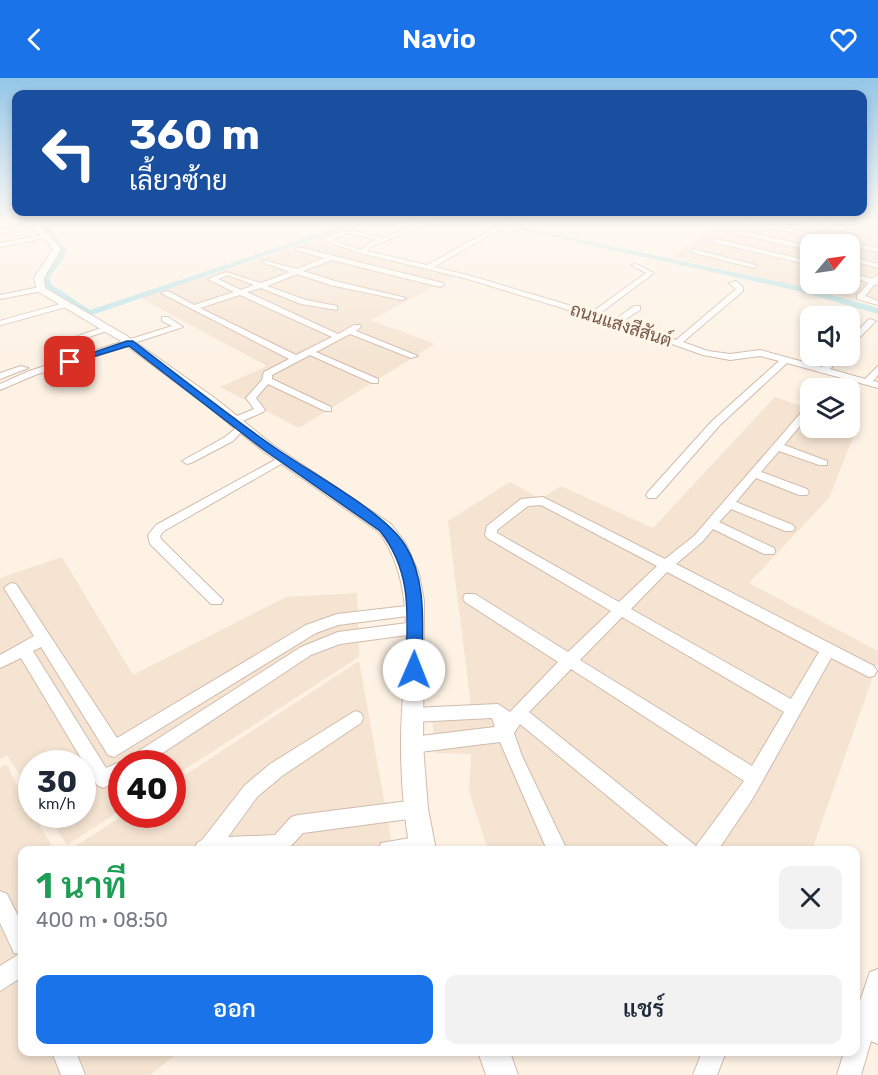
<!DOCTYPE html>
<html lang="th">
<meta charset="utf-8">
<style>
:root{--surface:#fff;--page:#f2f2f3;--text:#1f2937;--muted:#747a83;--accent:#1a73e8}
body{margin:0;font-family:Rubik,Sarabun,sans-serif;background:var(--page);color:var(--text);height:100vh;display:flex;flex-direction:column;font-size:22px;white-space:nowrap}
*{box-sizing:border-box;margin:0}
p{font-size:20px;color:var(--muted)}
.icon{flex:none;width:33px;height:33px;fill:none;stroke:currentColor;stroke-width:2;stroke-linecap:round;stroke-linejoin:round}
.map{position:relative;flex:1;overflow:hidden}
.panel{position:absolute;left:18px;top:768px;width:842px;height:210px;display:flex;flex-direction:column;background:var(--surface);border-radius:12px;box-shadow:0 3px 9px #0003}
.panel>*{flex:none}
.hud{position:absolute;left:12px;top:12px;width:855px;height:126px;border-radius:12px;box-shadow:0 3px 9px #0003;background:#1a4fa0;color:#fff;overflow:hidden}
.needle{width:39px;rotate:61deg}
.buttons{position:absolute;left:800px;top:156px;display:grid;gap:12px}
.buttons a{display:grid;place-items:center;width:60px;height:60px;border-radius:12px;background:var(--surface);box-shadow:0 3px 9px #0003;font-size:30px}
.speed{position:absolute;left:18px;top:672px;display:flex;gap:12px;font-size:30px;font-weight:700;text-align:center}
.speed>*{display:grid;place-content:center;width:78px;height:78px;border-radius:50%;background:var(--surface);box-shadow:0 3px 9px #0003;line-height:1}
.speed small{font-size:15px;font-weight:400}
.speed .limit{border:9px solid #d22;background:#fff;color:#111}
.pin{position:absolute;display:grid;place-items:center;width:51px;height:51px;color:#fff;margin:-26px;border-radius:12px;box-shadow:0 3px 9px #0006}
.me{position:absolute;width:66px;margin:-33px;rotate:1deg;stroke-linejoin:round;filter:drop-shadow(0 0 4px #0008)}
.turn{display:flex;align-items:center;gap:21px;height:126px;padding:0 18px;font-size:27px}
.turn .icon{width:78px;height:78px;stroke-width:2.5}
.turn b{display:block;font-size:42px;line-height:51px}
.round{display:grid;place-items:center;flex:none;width:63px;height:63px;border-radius:12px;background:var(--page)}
.summary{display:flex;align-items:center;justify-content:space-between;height:102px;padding:0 18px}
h1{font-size:36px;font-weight:600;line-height:45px;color:#1e9e55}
.cta{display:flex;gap:12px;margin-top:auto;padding:12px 18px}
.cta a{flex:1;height:69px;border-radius:12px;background:var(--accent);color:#fff;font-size:24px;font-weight:600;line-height:69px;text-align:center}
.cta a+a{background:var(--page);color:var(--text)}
header{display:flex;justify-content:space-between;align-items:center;height:78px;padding:0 18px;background:var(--accent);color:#fff;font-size:27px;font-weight:600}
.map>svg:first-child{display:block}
</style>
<header><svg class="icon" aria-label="back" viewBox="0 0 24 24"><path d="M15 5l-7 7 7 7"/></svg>Navio<svg class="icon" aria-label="heart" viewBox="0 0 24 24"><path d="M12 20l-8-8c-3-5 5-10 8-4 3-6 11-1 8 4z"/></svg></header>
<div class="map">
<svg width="878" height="997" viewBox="0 0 878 997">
<rect width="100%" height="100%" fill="#fdf2e4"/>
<path fill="#f5e4d2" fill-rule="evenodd" d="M721 144H878V227L672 179ZM810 166H849V206H810Z
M313 163 386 183 455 197 371 242 435 266 299 350 220 309 267 288 140 220Z
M775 319 810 331V350H849V344L858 347 829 420 749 505 878 573V584L812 772H488L469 713 471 676 435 675 432 636H472L448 443 510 404 541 421 561 408 653 450Z
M62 479 133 597 286 519 357 515 359 579 173 699 172 686H122L121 732 67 767 47 737 82 736V686H32L31 714 7 677 0 681V500Z
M359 583 393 772H69L124 737 172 736 173 705Z
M6 686 32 736 34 737 54 772H22V974H179L150 997H0V690Z"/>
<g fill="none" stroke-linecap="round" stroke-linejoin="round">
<path fill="#b7e2e7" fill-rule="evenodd" d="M40 144H46L66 171 64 180 49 200 52 207 90 232 354 144H364L89 238 44 208 41 200 56 180 58 171Z
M486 144H497L800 208 878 230V236L798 213Z"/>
<defs>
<path id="lane" d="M0 245 65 227"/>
<path id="street" d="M416 144H441L421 149 370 169 367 173 427 187 496 149H500V151L434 189 468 197 592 234 646 195 631 187 636 186 654 195 599 236 616 241 634 228H640V232L623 243 676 262 736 211 729 205 736 203 743 209V213L683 264 708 273 730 276 760 272 822 289 834 278H843L830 291 865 301 878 288V297L873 303 878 304V310L787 285 720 347 656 420H648L646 417 648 414 712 343 779 283 760 278 730 282 703 277 618 247 464 200 360 175 322 162 348 151 383 160 416 147ZM348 155 377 162 366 167 361 172 331 162Z
M508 144H521L523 145 520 147Z
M745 144H754L878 170V174Z
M806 144H816L862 154 859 156Z
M866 144H874L871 146Z
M35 145 37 148 0 156V152Z
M726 150 810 168V172L724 153Z
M48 156 50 159 0 169V165Z
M711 160 810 183V187L709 163Z
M298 169 443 205 444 207 440 209 332 182 303 193 335 203 406 220 402 222 330 207 297 196 267 208 306 222 337 228V232L301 226 261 210 247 214 338 256 354 247H360L361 249 356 253 418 278 411 280 350 256 316 274 378 301V305H372L310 277 272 297V301L331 329V333H325L268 306 256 320 265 332 263 334 238 345H230V341L254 331 246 320 262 302 264 294 289 281 161 215 168 213 194 227 234 214 208 201 226 194 261 205 290 194 262 184V182L297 191 324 180 296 172ZM228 197 254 207 241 212 218 201ZM240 217 332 259 296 277 200 230Z
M693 171 756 187 757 188 754 190 691 174Z
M849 178 878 186V190L849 182Z
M849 194 872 201 878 197V207L875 206 865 218 878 223V227L857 221V217L869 205 849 198Z
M40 209H43V213L0 221V217Z
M162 239H168L183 249 35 297 0 312V306L29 293 172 248 162 243Z
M869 241 876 243 849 270V262Z
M107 248 111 250 110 252 64 267 60 264Z
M21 288 28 290 0 301V295Z
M810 328V336L784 367 827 383V387H819L779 373 761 394 807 411 809 414 807 417H799L756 400 736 424 793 447 795 450 793 453H785L731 431 719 444 774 470 775 473 774 476H764L713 451 702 464 676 486 874 588 877 593 874 598 869 599 831 580 753 720 718 772H673L520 646 514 655 522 678 567 772H547L500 664 412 675 406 673 403 667 406 661 412 659 495 649 492 640 413 644 407 642 405 637 407 632 413 630 498 626 510 634 558 584 465 524 463 520 465 516H475L568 574 611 533 487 460 485 457 487 448 521 421 543 419 665 481 694 458 806 329ZM541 427 657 488 619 524 497 455V452L528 428ZM667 494 819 574 791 621 631 531ZM622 539 784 634 752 688 580 582ZM571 591 744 703 696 768 529 634Z
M241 346 246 349 233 363 191 385 187 386 182 383 225 359Z
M813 350H827L839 355 834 358Z
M284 377 288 378V382L164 453 160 458 161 461 223 522 221 526H211L150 466 148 457 156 447Z
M11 505 16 506 117 660 306 547 337 536 415 527 420 528 422 532 420 536 415 537 338 547 316 555 114 679 108 677 41 569 33 573 106 690 123 683 301 569 338 554 415 544 420 546 422 550 420 554 415 556 340 566 311 577 146 686H122V701L103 710 97 707 21 580 0 590V577L34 558 4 510Z
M355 633 361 635 363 640 361 645 282 698 257 719 228 759 275 757 291 739 298 737 416 722 423 725 425 731 423 737 416 740 303 755 287 772H194L197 765 202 762 245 707 270 686Z
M422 758 429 761 432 768 430 772H378L381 765Z
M0 813 7 816 22 846V899L0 913V888L19 876 14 875 0 845Z
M878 891V966L871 963 861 997H837L844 974H855V937L870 894Z
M52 974H76L85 997H61Z
M702 974H726L717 997H693Z"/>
<path id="secondary" d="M29 144H37L61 171 44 200 45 210 127 258 216 321 273 367 391 446 406 466 419 496 424 523 423 667 428 731 436 772H410C404 738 401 703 401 668 400 597 423 515 379 454L263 373 206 327 119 262 37 213 34 200 53 171Z
M478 974H510L518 997H486Z"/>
</defs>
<use href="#lane" stroke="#d1bbac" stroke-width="6"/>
<use href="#street" stroke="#d1bbac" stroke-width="2"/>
<use href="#secondary" stroke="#d4bbaa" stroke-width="2"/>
<use href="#lane" stroke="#fff" stroke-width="4.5"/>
<use href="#street" fill="#fff" fill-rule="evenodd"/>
<use href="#secondary" fill="#fff" fill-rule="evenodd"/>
</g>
<linearGradient id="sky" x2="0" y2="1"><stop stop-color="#94c6e8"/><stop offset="0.51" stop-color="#fef9f3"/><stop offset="1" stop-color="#fef9f3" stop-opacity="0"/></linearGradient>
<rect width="878" height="283" fill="url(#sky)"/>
<path fill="#1a73e8" stroke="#114b97" stroke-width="1.5" d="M127 263H133C179 298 224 334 271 367 307 393 384 433 405 467 428 503 422 552 422 592L420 597H409L406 592C407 541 414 496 380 453L264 372 129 268 70 286 65 284Z"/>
<g text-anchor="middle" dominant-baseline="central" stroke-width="6" stroke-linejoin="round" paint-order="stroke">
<g font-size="18" fill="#765748" stroke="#fff6ea">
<text transform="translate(621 247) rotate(18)">ถนนแสงสีสันต์</text>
</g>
</g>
</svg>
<div class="buttons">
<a><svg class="needle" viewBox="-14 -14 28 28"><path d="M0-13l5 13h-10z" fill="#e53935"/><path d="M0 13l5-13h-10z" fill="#747a83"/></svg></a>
<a><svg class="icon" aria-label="sound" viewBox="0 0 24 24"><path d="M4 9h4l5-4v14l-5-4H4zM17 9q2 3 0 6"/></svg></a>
<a><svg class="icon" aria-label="layers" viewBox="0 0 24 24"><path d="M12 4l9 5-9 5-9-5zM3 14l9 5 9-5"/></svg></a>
</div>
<div class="speed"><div>30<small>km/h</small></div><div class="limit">40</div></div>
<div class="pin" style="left:70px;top:284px;background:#d93025"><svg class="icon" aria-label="arrive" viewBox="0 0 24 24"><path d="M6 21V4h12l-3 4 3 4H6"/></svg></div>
<svg class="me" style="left:414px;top:592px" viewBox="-20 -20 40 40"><circle r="19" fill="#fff"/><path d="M0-13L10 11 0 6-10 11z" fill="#1a73e8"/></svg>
<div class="hud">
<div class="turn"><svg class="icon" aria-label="left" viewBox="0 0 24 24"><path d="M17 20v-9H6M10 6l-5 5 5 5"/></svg><div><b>360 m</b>เลี้ยวซ้าย</div></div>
</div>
<section class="panel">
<div class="summary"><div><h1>1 นาที</h1><p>400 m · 08:50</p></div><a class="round"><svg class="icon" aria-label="close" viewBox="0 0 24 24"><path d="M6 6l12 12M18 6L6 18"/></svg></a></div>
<div class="cta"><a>ออก</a><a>แชร์</a></div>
</section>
</div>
